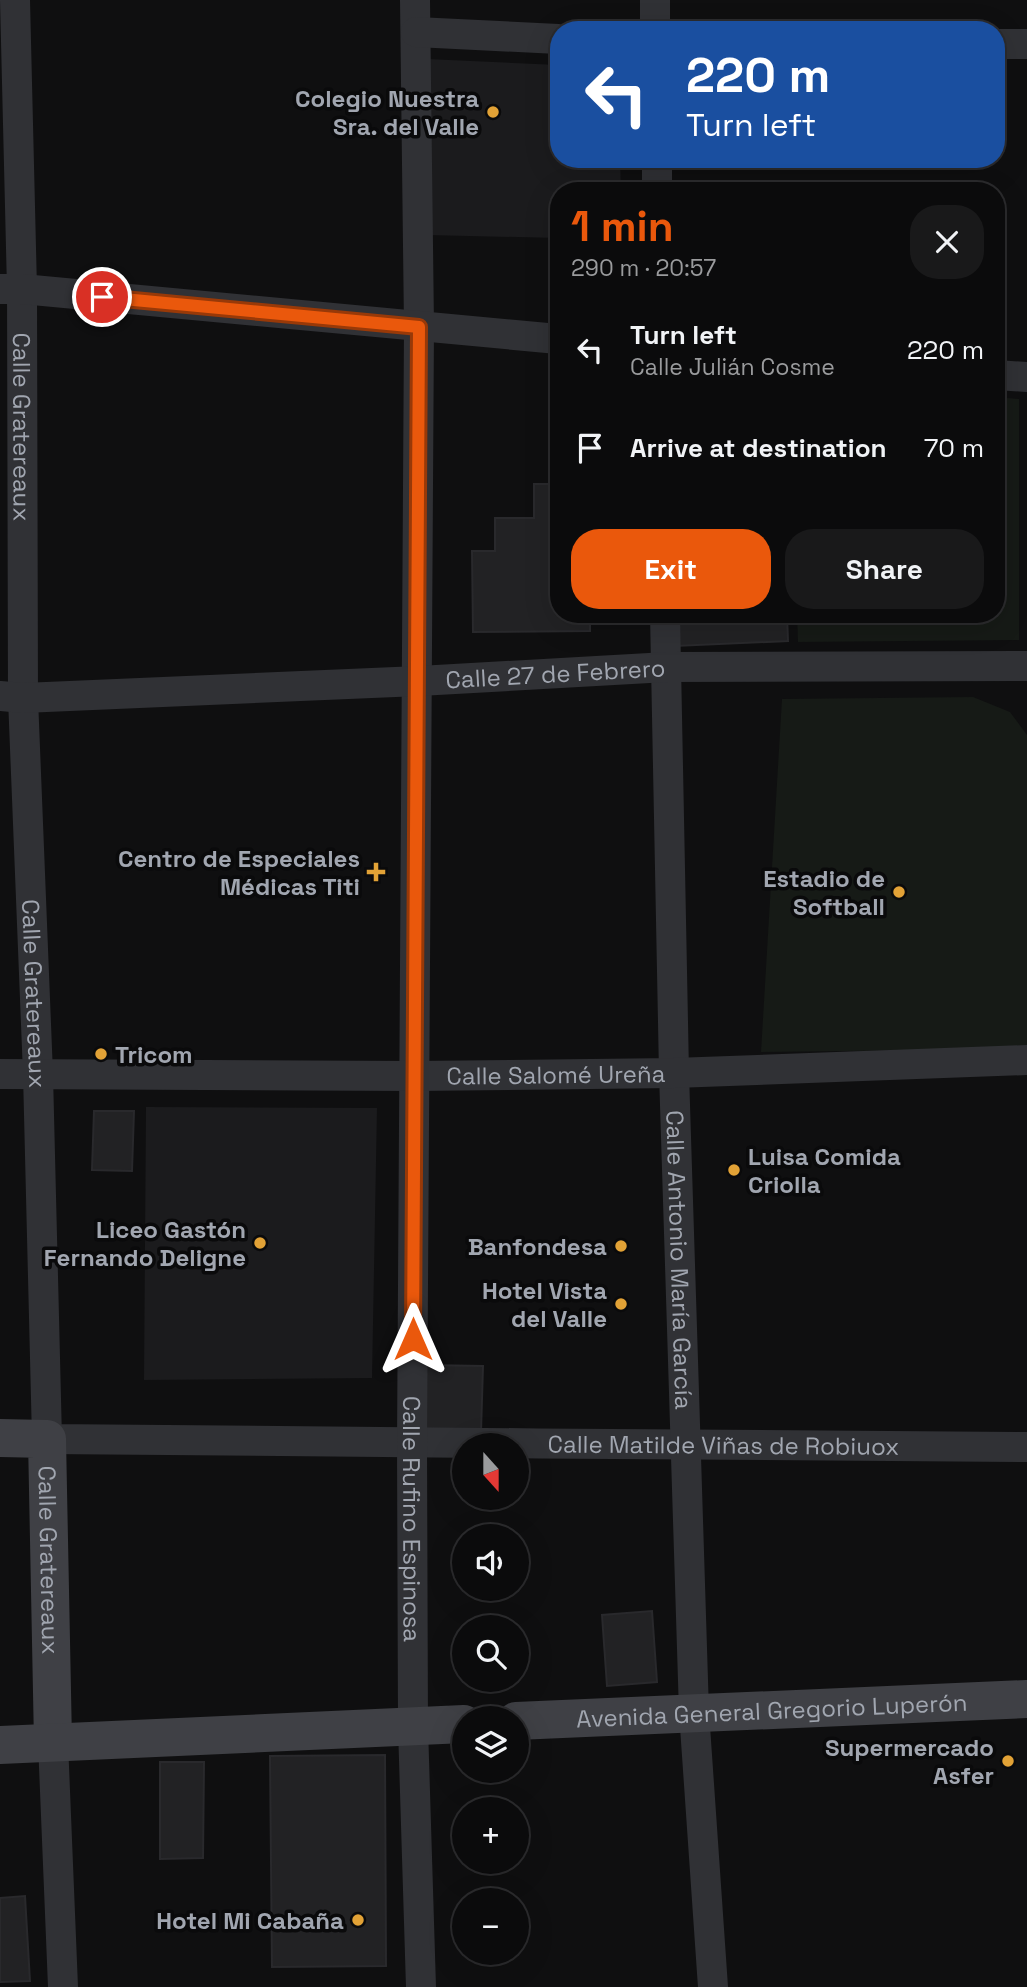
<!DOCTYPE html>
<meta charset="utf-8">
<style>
:root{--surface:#0b0b0c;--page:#19191a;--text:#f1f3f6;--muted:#9a9b9d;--line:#2b2b2d;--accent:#ea580c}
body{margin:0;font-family:"Space Grotesk",sans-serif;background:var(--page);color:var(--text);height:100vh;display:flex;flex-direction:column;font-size:26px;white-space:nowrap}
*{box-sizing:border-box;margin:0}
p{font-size:23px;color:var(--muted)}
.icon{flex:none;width:38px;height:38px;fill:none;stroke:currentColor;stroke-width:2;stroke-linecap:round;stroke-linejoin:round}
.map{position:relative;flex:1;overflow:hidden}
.side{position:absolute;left:550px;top:182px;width:455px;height:441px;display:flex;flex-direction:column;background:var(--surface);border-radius:28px;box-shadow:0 7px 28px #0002,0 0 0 2px var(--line)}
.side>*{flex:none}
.top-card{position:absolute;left:550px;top:21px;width:455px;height:147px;border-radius:28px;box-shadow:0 7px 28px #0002,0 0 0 2px var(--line);background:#1a4fa0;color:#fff;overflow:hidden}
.needle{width:46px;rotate:159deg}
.tools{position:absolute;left:452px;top:1433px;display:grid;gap:14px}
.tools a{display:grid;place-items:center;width:77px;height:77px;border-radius:50%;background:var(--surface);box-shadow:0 7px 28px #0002,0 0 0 2px var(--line);font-size:35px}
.pin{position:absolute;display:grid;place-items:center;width:60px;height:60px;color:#fff;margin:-30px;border:4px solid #fff;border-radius:50%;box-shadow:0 2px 7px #0007}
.me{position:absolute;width:77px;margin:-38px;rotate:0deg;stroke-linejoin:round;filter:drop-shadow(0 0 5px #0008)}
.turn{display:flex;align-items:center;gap:24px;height:147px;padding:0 21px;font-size:32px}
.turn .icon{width:91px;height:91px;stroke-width:2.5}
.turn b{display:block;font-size:49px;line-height:60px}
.round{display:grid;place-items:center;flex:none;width:74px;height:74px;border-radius:28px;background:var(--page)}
.head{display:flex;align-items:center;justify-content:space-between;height:119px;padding:0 21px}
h1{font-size:42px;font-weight:600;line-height:52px;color:var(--accent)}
.action{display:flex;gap:14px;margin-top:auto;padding:14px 21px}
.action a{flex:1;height:80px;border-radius:28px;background:var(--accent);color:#fff;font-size:28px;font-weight:600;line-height:80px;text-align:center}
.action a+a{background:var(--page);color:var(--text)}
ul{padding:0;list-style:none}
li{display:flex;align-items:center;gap:21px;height:98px;padding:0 21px}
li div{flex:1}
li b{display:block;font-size:26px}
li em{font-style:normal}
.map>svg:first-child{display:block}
</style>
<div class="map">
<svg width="1027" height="1987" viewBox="0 0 1027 1987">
<rect width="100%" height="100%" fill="#0f0f10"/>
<path fill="#1b1b1d" d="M427 59 558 65V159H620L621 191H558V238L427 235Z
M146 1107 377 1108 372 1378 144 1380Z"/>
<path fill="#161a16" d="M996 397 1019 399V640L798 642 797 614H996Z
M973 697 1010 712 1027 735V1049L761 1052 782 699Z"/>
<path fill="#222224" stroke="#29292c" stroke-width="2" d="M534 484H558V614H590V631L473 632 472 551H495V518H534Z
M673 614H787L788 641 675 646Z
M94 1111H134L132 1171 92 1170Z
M426 1365 483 1366 481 1432 424 1430Z
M652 1611 657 1682 607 1686 602 1615Z
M385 1755 386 1966 272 1967 270 1756Z
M160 1762H204L203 1858 160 1859Z
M25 1896 30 1981 0 1982V1898Z"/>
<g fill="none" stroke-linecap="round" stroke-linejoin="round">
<g stroke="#303135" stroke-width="30">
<path id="s1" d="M15 0 22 289 23 698 38 1074 47 1439C374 1443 700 1444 1027 1447"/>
<path id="s2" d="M415 0 419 327 412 1444 413 1727 421 1987"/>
<path d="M655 0V30"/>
<path d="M416 32 558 39"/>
<path d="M996 44H1027"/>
<path d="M657 159V191"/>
<path d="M0 289H22L558 339"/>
<path d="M996 375 1027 377"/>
<path id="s3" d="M665 614 674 1073 694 1712 713 1987"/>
<path id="s4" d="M0 696 23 698 419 681 667 667 1027 666"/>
<path id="s5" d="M0 1074 415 1076 674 1073 1027 1060"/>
<path d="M53 1742 63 1987"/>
</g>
<g stroke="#3f4045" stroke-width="38">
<path id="s6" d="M0 1438 47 1439 53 1742"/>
<path id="s7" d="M516 1721 1027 1699"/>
<path d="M0 1745 464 1724"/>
</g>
</g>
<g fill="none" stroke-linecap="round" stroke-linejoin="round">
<defs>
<path id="route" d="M102 297 419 327 413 1339"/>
</defs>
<use href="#route" stroke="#983908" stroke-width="18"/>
<use href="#route" stroke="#ea580c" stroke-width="12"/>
</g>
<g fill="#e2a236" stroke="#0a0a0b" stroke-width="2.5">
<circle cx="493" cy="112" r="7"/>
<path d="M372.5 861.5h7v7h7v7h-7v7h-7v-7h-7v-7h7z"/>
<circle cx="899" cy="892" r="7"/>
<circle cx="101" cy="1054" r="7"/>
<circle cx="734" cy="1170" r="7"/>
<circle cx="260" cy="1243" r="7"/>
<circle cx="621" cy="1246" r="7"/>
<circle cx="621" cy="1304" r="7"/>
<circle cx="1008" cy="1761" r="7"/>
<circle cx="358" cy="1920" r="7"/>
</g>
<g text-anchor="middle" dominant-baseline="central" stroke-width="7" stroke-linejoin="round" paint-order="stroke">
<g font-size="24" font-weight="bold" fill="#a1a6b0" stroke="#0a0a0b" text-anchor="end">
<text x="479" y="98">Colegio Nuestra<tspan x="479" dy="28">Sra. del Valle</tspan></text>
<text x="360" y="858">Centro de Especiales<tspan x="360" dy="28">Médicas Titi</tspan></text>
<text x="885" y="878">Estadio de<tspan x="885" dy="28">Softball</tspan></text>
<text x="115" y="1054" text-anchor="start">Tricom</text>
<text x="748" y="1156" text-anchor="start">Luisa Comida<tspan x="748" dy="28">Criolla</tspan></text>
<text x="246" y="1229">Liceo Gastón<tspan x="246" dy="28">Fernando Deligne</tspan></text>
<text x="607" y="1246">Banfondesa</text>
<text x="607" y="1290">Hotel Vista<tspan x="607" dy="28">del Valle</tspan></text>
<text x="994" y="1747">Supermercado<tspan x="994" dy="28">Asfer</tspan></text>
<text x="344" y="1920">Hotel Mi Cabaña</text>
</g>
<g font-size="24" fill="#a1a6b0" stroke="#0a0a0b">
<text stroke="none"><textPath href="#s1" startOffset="427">Calle Gratereaux</textPath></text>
<text stroke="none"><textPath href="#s4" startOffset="556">Calle 27 de Febrero</textPath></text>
<text stroke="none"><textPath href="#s1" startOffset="994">Calle Gratereaux</textPath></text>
<text stroke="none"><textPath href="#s5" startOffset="556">Calle Salomé Ureña</textPath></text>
<text stroke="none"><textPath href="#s3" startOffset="646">Calle Antonio María García</textPath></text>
<text stroke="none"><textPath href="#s1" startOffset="2116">Calle Matilde Viñas de Robiuox</textPath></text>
<text stroke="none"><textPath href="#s2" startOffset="1519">Calle Rufino Espinosa</textPath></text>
<text stroke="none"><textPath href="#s6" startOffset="168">Calle Gratereaux</textPath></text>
<text stroke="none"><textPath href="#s7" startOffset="256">Avenida General Gregorio Luperón</textPath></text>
</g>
</g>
</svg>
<div class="tools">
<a><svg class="needle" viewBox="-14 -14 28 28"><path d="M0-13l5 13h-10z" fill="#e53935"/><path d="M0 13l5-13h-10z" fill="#9a9b9d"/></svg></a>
<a><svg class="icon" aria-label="sound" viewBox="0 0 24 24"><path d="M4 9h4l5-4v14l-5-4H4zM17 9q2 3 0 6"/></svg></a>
<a><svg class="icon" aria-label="search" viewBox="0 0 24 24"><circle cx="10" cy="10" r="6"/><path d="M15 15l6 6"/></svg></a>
<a><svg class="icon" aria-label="layers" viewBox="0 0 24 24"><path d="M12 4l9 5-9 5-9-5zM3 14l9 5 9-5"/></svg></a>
<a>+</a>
<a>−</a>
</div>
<div class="pin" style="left:102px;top:297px;background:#d93025"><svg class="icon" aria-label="arrive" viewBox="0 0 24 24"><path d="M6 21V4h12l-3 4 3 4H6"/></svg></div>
<svg class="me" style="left:413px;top:1339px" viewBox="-20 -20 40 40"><path d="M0-17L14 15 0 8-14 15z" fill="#ea580c" stroke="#fff" stroke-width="4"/></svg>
<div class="top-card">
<div class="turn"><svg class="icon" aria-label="left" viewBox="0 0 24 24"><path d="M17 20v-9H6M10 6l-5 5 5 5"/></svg><div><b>220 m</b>Turn left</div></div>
</div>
<section class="side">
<div class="head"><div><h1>1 min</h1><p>290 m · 20:57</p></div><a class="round"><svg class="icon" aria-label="close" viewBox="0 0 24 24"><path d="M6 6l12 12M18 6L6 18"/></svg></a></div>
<ul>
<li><svg class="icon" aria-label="left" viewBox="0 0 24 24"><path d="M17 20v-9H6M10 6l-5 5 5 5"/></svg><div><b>Turn left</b><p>Calle Julián Cosme</p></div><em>220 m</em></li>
<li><svg class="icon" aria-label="arrive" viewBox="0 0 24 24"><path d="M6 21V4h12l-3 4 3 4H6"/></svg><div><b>Arrive at destination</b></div><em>70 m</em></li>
</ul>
<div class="action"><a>Exit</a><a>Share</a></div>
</section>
</div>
